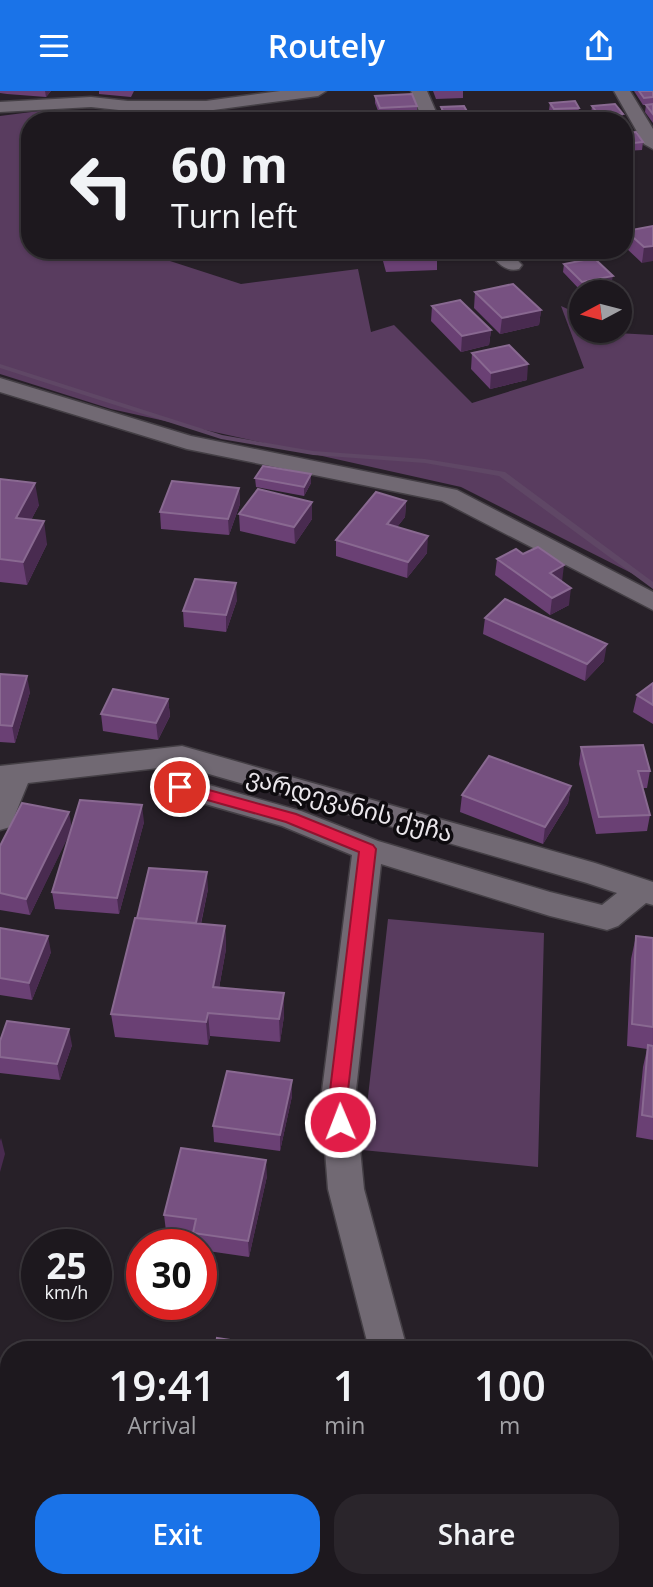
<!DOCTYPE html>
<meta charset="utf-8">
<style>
:root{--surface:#1d181e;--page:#2a252b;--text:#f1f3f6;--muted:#a0a0a4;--line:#3b373c;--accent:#1a73e8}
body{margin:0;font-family:"Open Sans","Noto Sans Georgian",sans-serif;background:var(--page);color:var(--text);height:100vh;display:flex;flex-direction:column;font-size:26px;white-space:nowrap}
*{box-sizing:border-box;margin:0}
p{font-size:23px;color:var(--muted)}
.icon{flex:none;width:38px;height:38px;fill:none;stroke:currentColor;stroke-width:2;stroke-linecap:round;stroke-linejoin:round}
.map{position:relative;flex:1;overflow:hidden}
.details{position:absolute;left:0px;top:1250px;width:654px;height:247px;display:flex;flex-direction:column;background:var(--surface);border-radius:28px 28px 0 0;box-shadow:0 2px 5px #0004,0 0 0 2px var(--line)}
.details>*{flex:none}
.banner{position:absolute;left:21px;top:21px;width:612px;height:147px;border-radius:28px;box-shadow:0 2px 5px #0004,0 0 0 2px var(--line);background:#1d181e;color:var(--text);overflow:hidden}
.needle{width:46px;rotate:263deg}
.tools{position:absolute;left:569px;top:189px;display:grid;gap:14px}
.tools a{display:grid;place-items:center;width:63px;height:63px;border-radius:50%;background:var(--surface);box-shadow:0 2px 5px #0004,0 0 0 2px var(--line);font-size:35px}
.speed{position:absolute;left:21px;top:1138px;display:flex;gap:14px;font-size:35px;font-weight:700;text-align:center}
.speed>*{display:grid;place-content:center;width:91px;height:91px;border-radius:50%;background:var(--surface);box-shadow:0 2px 5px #0004,0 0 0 2px var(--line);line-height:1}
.speed small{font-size:18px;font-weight:400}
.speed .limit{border:10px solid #d22;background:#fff;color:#111}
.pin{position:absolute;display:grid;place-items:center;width:60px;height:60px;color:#fff;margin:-30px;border:4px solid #fff;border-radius:50%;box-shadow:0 2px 7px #0007}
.me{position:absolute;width:77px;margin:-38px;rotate:359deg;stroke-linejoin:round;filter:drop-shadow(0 0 5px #0008)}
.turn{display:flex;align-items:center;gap:24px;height:147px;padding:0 35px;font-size:32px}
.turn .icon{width:91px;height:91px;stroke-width:2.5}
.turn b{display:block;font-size:49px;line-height:60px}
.eta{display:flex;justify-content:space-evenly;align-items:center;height:119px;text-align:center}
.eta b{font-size:42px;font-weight:600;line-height:49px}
.cta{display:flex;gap:14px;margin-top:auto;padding:14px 35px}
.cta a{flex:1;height:80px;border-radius:28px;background:var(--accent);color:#fff;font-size:28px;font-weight:600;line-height:80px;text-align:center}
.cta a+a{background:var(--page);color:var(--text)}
header{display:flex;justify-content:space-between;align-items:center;height:91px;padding:0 35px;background:var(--accent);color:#fff;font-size:32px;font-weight:600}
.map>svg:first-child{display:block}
</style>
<header><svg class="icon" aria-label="menu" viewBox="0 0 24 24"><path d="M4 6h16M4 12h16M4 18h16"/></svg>Routely<svg class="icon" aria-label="share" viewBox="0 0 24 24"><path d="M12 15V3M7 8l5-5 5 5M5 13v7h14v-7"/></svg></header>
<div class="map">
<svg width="653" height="1496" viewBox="0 0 653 1496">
<rect width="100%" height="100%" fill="#272028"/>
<path fill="#593c5f" d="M55 18 68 30H30V159H136L241 193 358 178 371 241 394 234 472 312 584 277 561 215 581 224V240L653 244V493L461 396 111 318 0 283V25Z
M388 828 544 842 538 1076 362 1059Z"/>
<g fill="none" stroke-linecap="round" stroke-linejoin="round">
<path fill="#5f4765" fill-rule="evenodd" d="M0 273 222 344 313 360 425 368 505 381 653 491V498L499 385 425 372 313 364 221 348 0 277Z"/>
<defs>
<path id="minor" d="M280 0H326L318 5 206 20H128L91 16 0 21V11L91 6 128 10H206Z
M411 0H427L440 30H423Z
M614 0H630L653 38V58L644 53Z
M487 159H508L522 174 519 178C505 182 496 170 487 159Z
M0 287 191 345 457 399 653 501V519L442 410 187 358 0 301Z
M182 655 595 772 653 791V814L646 812 618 835 607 839 550 825 381 773 355 1008 364 1098 407 1258H369L328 1098 321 1008 352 764 282 735 170 703 166 696 167 676 28 692 10 736 0 739V675ZM195 679 587 792 617 802 602 814 550 801 378 750 301 720 195 690Z
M151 1488H193L190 1496H148Z
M281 1488H469L466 1496H284Z"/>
</defs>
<use href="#minor" stroke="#443f45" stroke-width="3"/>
<use href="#minor" fill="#716973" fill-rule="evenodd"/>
</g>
<path fill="#6a4074" d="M0 0H51L46 6 7 3 0 2Z
M99 0H134L131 6 99 3Z
M433 0H463V7L436 8Z
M634 0H653V32L645 21 646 14H643Z
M375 5 417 15V22L380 25 375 12Z
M550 12 579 17 578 24 553 26 549 19Z
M592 15 623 23 622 30H597L591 23Z
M441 16 470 26V30H444L441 24Z
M625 42 643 51 642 59 625 60Z
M653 135 642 172 625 156 626 140Z
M208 159H230L209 161Z
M380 159H436L437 164V179L386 181Z
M499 159H541L540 162 509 168Z
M564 173 611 194 581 200 563 181Z
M475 201 541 219 539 234 500 243 474 217Z
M432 215 491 239 489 254 461 261 431 230Z
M472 262 527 289 490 298 471 278Z
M311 383V392L304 405 256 396 255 387Z
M0 388 39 414 31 429 47 453 27 494 0 491Z
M239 397 240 413 229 444 161 438 160 421Z
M406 410 405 426 397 436 427 462 407 487 336 465V449Z
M239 423 312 428 295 453 240 440Z
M497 468 562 491 569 514 550 524 495 484Z
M237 509 226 541 184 536 183 520Z
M485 527 604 570 585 590 483 543Z
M0 583 30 601 15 652 0 651Z
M653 592V633L633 621 637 604Z
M168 608 170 625 158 649 103 640 101 623Z
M581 656 650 680 647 697H643L650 724 647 740 596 743 579 673Z
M571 695 568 712 543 753 460 721 462 704Z
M144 731 119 823 55 818 52 801 70 741 30 824 0 819V755L72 736Z
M208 798 201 833 225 835 226 858 219 897 284 902V925L280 951 210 945 208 954 115 946 111 923 137 827Z
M0 837 51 861 32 909 0 904Z
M636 845 653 847V1049L636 1046 643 976 647 958 627 955 631 868Z
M0 950 72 954 60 989 0 982Z
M292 1005 280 1060 214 1051 213 1035Z
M267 1085 249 1166 201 1159V1153H194L193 1143 166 1140 164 1124Z"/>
<path fill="#492b50" d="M45 0H51L46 6Z
M623 23 622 30H600V25Z
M653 155V170L642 172 644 156Z
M510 159H541L540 162 509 168Z
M613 185 611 194 581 200 582 191Z
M541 219 539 234 500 243 502 227Z
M491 239 489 254 461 261 462 245Z
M528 273 527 289 490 298 491 282Z
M311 383V392L304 405V396Z
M35 392 39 414 20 450 16 427Z
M239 397 240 413 229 444 228 428Z
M406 410 405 426 386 450 387 433Z
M312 411V428L295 453 294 436Z
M44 430 47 453 27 494 23 471Z
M428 445 427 462 407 487 408 471Z
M564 474 562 491 550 482Z
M236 492 237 509 226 541V524Z
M571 497 569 514 550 524 552 507Z
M607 553 604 570 585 590 587 573Z
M27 585 30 601 15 652 12 635Z
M168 608 170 625 158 649 156 632Z
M571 695 568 712 543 753 545 736Z
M142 714 144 731 119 823 117 807Z
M69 721 72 738 30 824 26 808Z
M207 781 208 798 196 855 194 838Z
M225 835 226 858 215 919 213 896Z
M48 845 51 861 32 909 29 892Z
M284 902V925L280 951 279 928Z
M208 922 210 945 208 954 206 931Z
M69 938 72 954 60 989 57 973Z
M292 989V1005L280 1060V1044Z
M1 1047 5 1063 0 1081V1050Z
M266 1069 267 1085 249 1166 248 1150Z"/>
<path fill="#775181" stroke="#896991" stroke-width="2" d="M639 0H653V6L644 7Z
M412 3 417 15 380 17 375 5Z
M575 10 579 17 554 18 550 12Z
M615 13 623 23 600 25 592 15Z
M653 13V23L646 14Z
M464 15 470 26 447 28 441 16Z
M261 20 263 28H276V30H238L236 22Z
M636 41 643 51 625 53V42Z
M653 135V155L644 156 626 140Z
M384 159H436L437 164 386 166Z
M594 167 613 185 582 191 564 173Z
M513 193 541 219 502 227 475 201Z
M460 209 491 239 462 245 432 215Z
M509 254 528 273 491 282 472 262Z
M263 375 311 383 304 396 255 387Z
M0 388 35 392 16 427 44 430 23 471 0 468Z
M172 390 239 397 228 428 160 421Z
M258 398 312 411 294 436 239 423Z
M376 401 406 410 387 433 428 445 408 471 336 449Z
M538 456 564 474 550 482 571 497 552 507 497 468 516 458 523 463Z
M195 488 236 492 226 524 183 520Z
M505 508 607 553 587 573 485 527Z
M0 583 27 585 12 635 0 634Z
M653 592V614L637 604Z
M113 598 168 608 156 632 101 623Z
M643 654 650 680H638L650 724 599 726 581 656Z
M489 665 571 695 545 736 462 704Z
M80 709 142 714 117 807 52 801Z
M22 712 69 721 26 808 0 802V755Z
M149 777 207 781 196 832 137 827Z
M135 827 225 835 213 896 284 902 279 928 208 922 206 931 111 923Z
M0 837 48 845 29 892 0 887Z
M636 845 653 847V936L632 933Z
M7 930 69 938 57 973 0 966V950Z
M648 954 653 955V1026L642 1024Z
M227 980 292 989 280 1044 213 1035Z
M181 1057 266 1069 248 1150 193 1142 196 1128 164 1124Z
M217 1247 292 1258H215Z"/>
<path fill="#e11d48" stroke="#92132f" stroke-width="2" d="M180 691 296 723 373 754 376 758 347 1008 349 1031 346 1036 340 1038 333 1036 329 1008 359 761 286 731 175 700 173 696 175 693Z"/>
<g text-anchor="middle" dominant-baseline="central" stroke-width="7" stroke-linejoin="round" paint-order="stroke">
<g font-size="24" fill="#eae6eb" stroke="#0e0b0f">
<text transform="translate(350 713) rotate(16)">ვარდევანის ქუჩა</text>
</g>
</g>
</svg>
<div class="tools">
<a><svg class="needle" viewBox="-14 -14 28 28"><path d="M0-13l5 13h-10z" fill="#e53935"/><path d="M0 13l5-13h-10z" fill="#a0a0a4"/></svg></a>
</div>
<div class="speed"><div>25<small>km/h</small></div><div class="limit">30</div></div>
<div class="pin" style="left:180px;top:696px;background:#d93025"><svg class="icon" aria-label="arrive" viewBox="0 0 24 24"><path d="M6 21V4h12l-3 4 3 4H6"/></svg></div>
<svg class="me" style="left:340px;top:1031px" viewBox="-20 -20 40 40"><circle r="17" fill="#e11d48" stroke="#fff" stroke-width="3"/><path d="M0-11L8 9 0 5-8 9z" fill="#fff"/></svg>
<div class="banner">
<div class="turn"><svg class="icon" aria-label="left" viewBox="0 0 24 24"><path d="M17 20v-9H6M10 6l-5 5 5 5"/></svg><div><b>60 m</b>Turn left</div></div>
</div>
<section class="details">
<div class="eta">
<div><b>19:41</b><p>Arrival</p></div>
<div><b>1</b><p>min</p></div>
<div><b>100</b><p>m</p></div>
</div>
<div class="cta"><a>Exit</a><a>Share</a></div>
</section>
</div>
